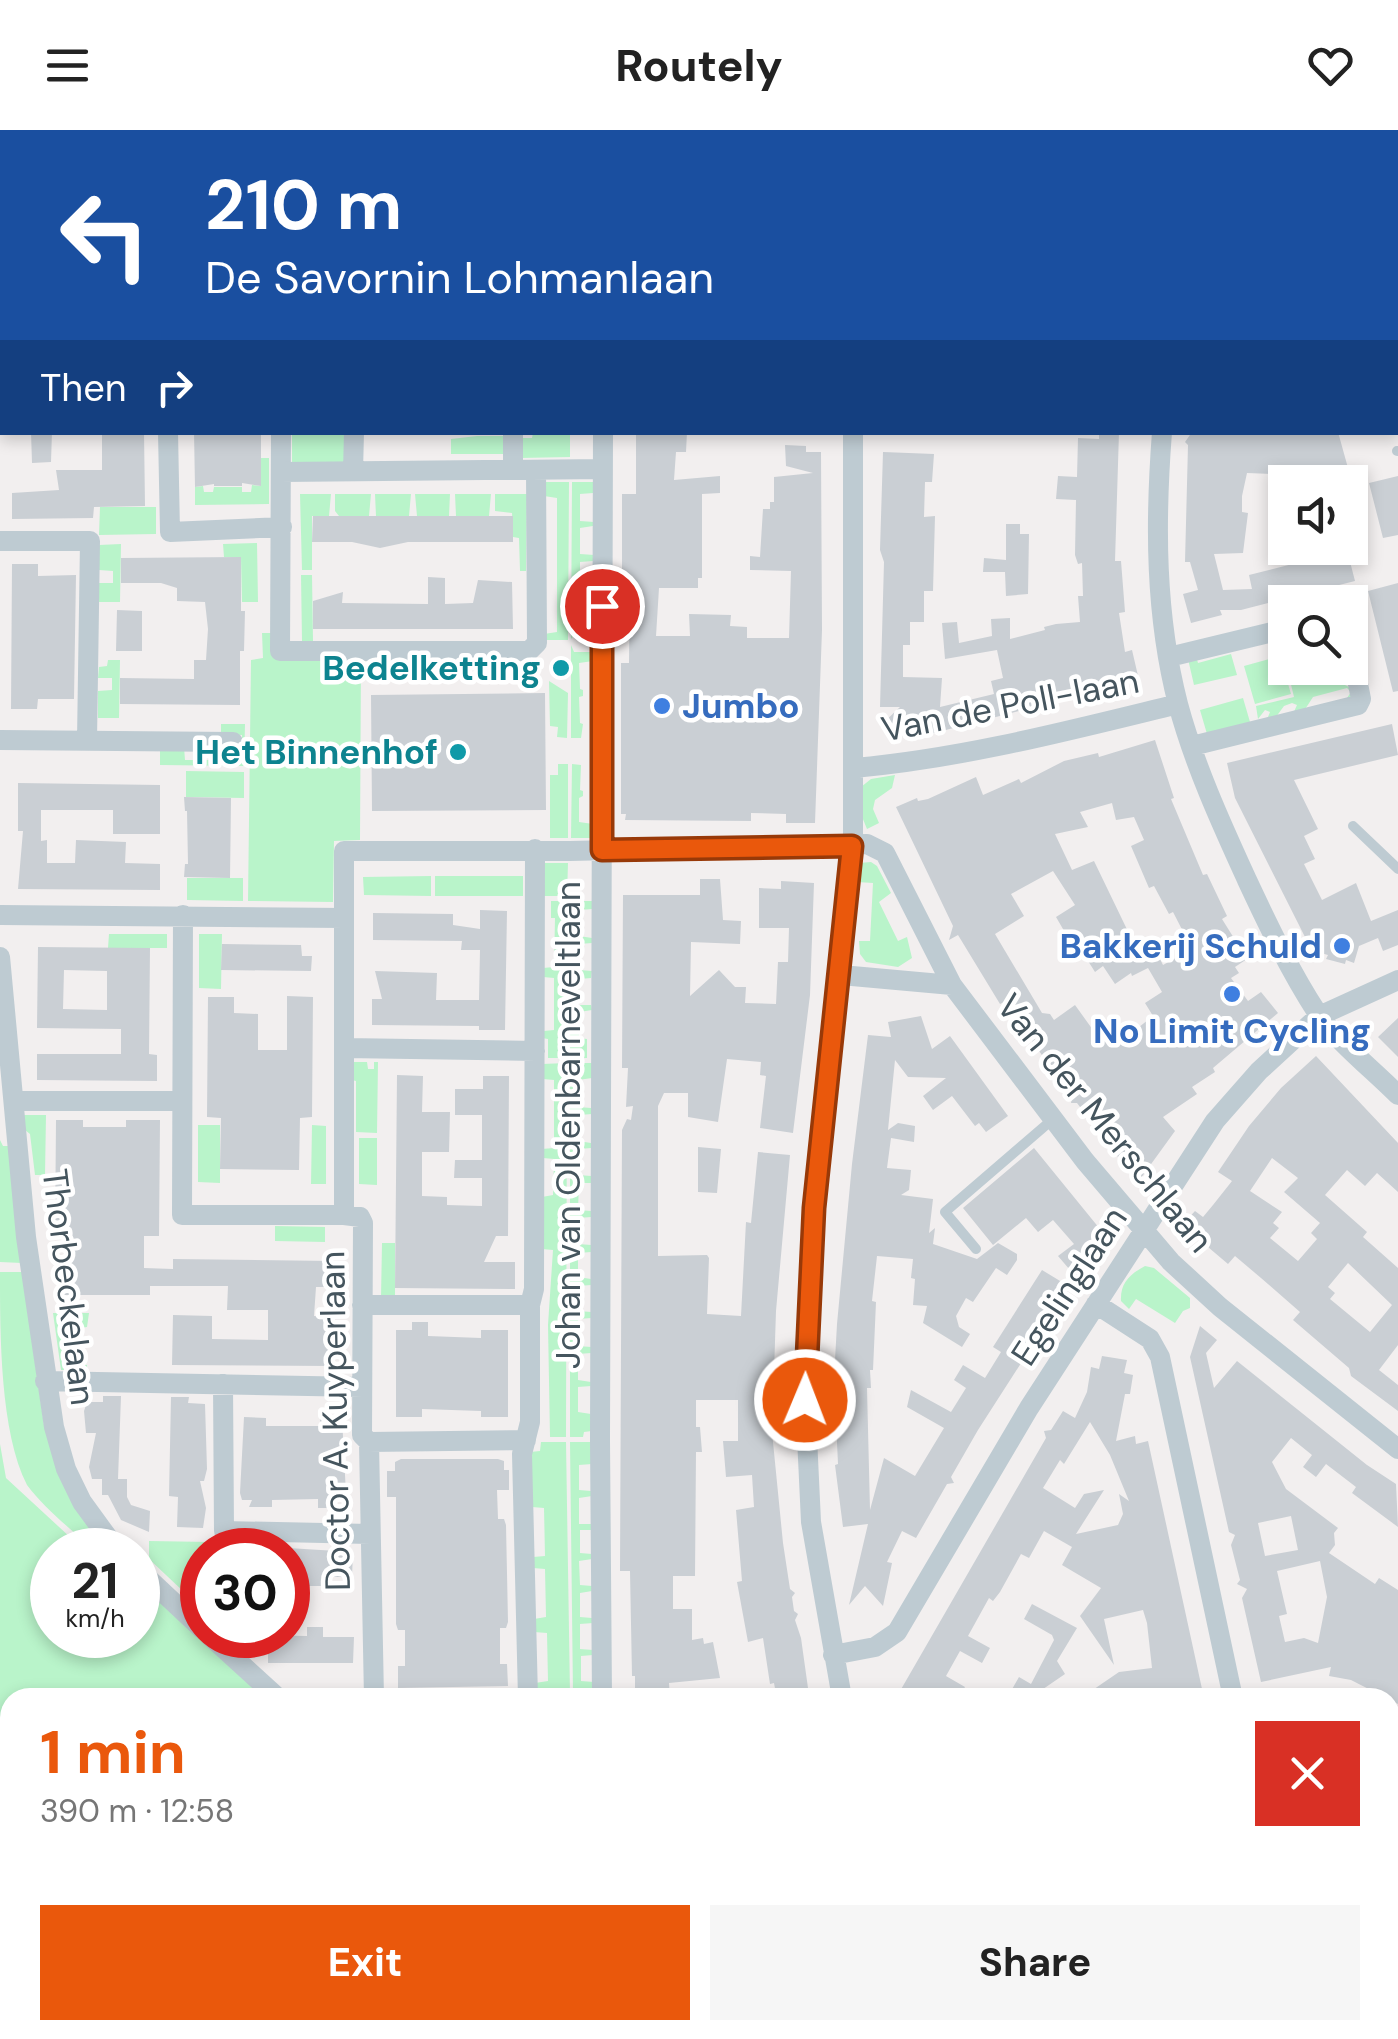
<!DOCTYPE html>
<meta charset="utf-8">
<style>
:root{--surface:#fff;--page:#f6f6f6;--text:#222;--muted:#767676;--accent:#ea580c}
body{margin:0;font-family:"DM Sans",sans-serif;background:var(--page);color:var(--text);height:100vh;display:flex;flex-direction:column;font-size:38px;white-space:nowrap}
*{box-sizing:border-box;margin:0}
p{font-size:32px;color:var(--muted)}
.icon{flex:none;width:55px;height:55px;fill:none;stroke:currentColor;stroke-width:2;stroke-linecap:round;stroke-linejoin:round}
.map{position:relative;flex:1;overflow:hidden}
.details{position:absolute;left:0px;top:1558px;width:1400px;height:352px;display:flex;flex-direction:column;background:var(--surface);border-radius:30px 30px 0 0;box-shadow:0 5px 15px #0003}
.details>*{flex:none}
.banner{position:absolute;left:0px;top:0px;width:1400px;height:305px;box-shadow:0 5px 15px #0003;background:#1a4fa0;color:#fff;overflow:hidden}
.buttons{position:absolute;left:1268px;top:335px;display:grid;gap:20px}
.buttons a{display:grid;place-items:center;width:100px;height:100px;border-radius:0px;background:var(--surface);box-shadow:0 5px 15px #0003;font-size:50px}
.speed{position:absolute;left:30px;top:1398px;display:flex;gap:20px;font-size:50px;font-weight:700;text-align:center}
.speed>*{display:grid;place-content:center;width:130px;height:130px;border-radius:50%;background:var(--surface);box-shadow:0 5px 15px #0003;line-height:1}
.speed small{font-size:25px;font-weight:400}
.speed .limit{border:15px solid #d22;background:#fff;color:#111}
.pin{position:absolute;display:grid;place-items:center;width:85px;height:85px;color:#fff;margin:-42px;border:5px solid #fff;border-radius:50%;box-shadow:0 2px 10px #0007}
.me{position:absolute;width:110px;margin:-55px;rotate:1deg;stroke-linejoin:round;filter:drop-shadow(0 0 8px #0008)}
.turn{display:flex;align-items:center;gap:35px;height:210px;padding:0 40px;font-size:45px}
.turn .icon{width:130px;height:130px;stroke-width:2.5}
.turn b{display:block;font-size:70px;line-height:85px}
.then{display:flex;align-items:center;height:95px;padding:0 40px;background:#0003;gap:20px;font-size:38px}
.round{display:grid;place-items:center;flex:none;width:105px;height:105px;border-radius:0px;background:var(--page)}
.summary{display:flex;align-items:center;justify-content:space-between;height:170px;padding:0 40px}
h1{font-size:60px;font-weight:700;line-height:75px;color:var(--accent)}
.action{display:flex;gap:20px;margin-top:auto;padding:20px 40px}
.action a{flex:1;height:115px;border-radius:0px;background:var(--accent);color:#fff;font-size:40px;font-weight:700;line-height:115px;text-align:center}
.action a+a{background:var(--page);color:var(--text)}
header{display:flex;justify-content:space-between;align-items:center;height:130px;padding:0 40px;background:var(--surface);font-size:45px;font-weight:700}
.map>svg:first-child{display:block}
</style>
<header><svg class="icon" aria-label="menu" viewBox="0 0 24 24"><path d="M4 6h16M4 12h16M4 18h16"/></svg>Routely<svg class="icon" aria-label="heart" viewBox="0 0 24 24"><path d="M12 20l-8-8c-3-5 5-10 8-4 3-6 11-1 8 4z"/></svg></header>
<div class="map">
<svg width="1398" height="1909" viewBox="0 0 1398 1909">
<rect width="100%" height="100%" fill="#f2efef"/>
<path fill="#b9f4ca" d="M292 303H349L347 333H292Z
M533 303H570V327L520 328V308H532Z
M477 306H505V324H451V309Z
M261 328H269V374L195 375V357L203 356 204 362H213L214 357H242V362H251L252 355 261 356Z
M544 352H569L568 510H544V504L557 502V368L544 366Z
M572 352H594L593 363 580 364V391L594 392 593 396 580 398V424L594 425 593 431 580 432V458L593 459 592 464 580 465V491L593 493V503L575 504 571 509Z
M300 364H331L329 386H312V440H302Z
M335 364H371L369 386H339L335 381Z
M375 364H411L409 386H376Z
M415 364H450L449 386H417Z
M455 364H491L489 386H456Z
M495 364H527L526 441H520L519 408 513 407 512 383 495 381Z
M100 377H156V404L99 405Z
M257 413 258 472H242L241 428 224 427 223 414Z
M121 414 120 472H99V453H113V441L99 440V415Z
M301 445H312L313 511H302Z
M262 503H275V528L361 529 360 710 334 711 333 772 248 771 251 530 263 528Z
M571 515 574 522H593V531L579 533 580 559 583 560V566L579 567 580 593 583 594 581 608H571Z
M1231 524 1237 545 1194 555 1188 529 1196 526 1198 533Z
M1280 526 1291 564 1255 574 1244 536Z
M108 530H120L119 588H98V561L112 560V548H98L99 537 107 536Z
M1287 538H1336L1337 542 1353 555 1330 543 1329 547 1355 560 1354 566 1345 571 1351 562 1347 558 1313 567 1302 584 1292 586 1297 575 1292 573 1284 576 1273 591 1266 592 1270 582 1265 580 1258 589 1256 576 1294 567Z
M549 551 568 563 567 608 557 607 558 597 550 596Z
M1243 568 1250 592 1207 604 1200 580Z
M221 594H245L244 636 160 635V617H184L185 630H234V618L242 616V605L221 604Z
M558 634H568V708H550V645H558Z
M572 634 581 635 580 660 583 661V666L579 668V692L593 694V708H571Z
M186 641 244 642V668L186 667Z
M895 645 892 658 875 670 873 679 879 693 867 699 858 677 861 657 871 649Z
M871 732 877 736 891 763 879 772 898 811 907 807 912 828 898 837 866 832 860 824 859 811H870L873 753 857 752 859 733Z
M543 733H568L567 766H543Z
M431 746V766L364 765 363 747Z
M435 746H523V766H435Z
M187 748H243V771L187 770Z
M551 771H568L567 928H548V909L542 908 544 901 554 900V848L543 847V838L554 837 555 788H551Z
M571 771H592V779L579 780V806L592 808V813L579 814V840L592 841 591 848 579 849 578 875H591L592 880 579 882V908L587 909V928H570Z
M109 804H167V818H108Z
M199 804H222L221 859 199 858Z
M352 932H367L368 939H374V932H378L377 1003 356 1002V951L352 950Z
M567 933 566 1307H550L548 1195 553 1120 542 1119V1067L553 1065 554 1029 543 1028 542 1019 554 1018V950L543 949 542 934Z
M570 933H592V948L578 950V977L591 978 592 984 579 985 578 1011 591 1013V1018L579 1019 578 1045 591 1046V1053H579L578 1080 591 1081V1087L578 1088V1114L591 1115V1122L578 1123V1147L591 1149V1155L578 1156V1181L591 1182V1188L578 1189V1216L591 1217V1223L578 1224V1250L591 1252V1256L578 1257V1282L591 1284 592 1301 584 1302 583 1307H570Z
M23 985H46L45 1045H35L30 1004 25 1000Z
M198 995H220V1053L198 1052Z
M312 995 326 996V1054H311Z
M359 1008H377V1055L359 1054Z
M0 1010 3 1016H9L22 1133 0 1132Z
M275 1096 325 1097V1112L275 1111Z
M382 1113H395V1168H381Z
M1145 1136 1154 1138 1190 1168V1178L1183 1181 1175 1193 1136 1169 1129 1179 1121 1171C1120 1153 1130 1144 1145 1136Z
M0 1142H22L44 1295 105 1420H94C72 1400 45 1379 27 1355 0 1302 0 1205 0 1142Z
M53 1183H89L87 1197 74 1199V1234L87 1235V1241L61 1240Z
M541 1312H566L570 1564 534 1565 535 1553 548 1551 547 1503 534 1502V1489L546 1487 545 1439 533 1438V1427L545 1426 544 1378 532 1377 530 1322 540 1321Z
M570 1312H592V1334L579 1335V1360L591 1361 592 1366 579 1368V1394H592V1400H580V1423L592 1424V1429L579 1431 580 1455 592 1456V1461L580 1463V1487L592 1488 593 1493 580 1494V1519L593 1520V1525L581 1526V1551L594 1552V1563L573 1564Z
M0 1314 6 1348 84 1420H52V1505H138V1452L263 1567 10 1568V1900H527V1909H0Z
M149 1411 210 1412V1420H202V1455H192L184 1462 149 1429Z"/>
<path fill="#cacfd4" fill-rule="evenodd" d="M31 302H52L51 332 32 333Z
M102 302H144L145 376 94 377 93 388 12 389V363L59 360 56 340H102Z
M194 302H261V356L242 353V356H214V354L195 357Z
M636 302H687L686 322H676L674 350 720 346V363L702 364V448H698V458H659L656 506H690L689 484 731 485 730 496 747 497V508H789L791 441 750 440V426L760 427 763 379H770V372H774V347L813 343 786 336 785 315 806 316V322H821L822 500 815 693H786V684L751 683V691L625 690 626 684H621V533H629L630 448 622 447V364H636Z
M1099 302H1119L1115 431H1121L1125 482 1119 483 1125 522 1132 520 1139 550 915 608 911 599 896 612 880 596 900 577H880L884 432 880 420 883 322 934 324 932 352H925L924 387 935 386 933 461H924V492H910V515H903V547L942 548 940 577 994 564 991 551 1003 548 997 520 945 529 942 493 957 492 959 513 992 506 991 489 1010 488V509L1045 500 1044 497 1056 494 1080 492 1078 466H1083L1082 433 1078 434 1075 425 1076 370 1056 369 1058 346 1077 347 1078 308 1099 309Z
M1192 302H1338L1348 338 1323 349 1322 338 1272 337V344L1247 343 1242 366V382L1248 383 1243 423 1214 424 1223 460 1252 459 1249 445 1347 420 1355 451 1241 480H1220L1222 485 1191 493 1183 464 1198 460 1190 432H1185L1188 315 1185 312Z
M1398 346V405L1383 408 1369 353Z
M313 386H513V412H408L380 418 352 412H312Z
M1006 394H1020V404H1029L1028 464 1006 466 1005 442H983L984 428 1006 430Z
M241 427V481H245L244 521H240V575L120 574V548L194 549V530H206L208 499 205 472 177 471V458L161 453H121V428Z
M12 434H38V446L76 445 74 569H38L37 579H11Z
M428 447 445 448V474L473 473 478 450 512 452 513 499H313V471L343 462 342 473 428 474Z
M1398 453V561L1393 562 1368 461Z
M117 480 142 481V521H116Z
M545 563 546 680 372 681 371 565Z
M1392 594 1398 625 1294 650 1318 699 1304 706 1315 729 1304 734 1322 770 1356 753 1371 791 1398 780V815L1383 821 1378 808 1359 816 1354 833 1346 830 1345 834 1326 829 1328 825 1317 822 1306 809 1235 668 1227 633Z
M1155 610 1174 668 1171 669 1203 745 1207 744 1227 786 1222 789 1247 829 1235 837 1239 843 1231 848 1248 871 1261 862 1278 883 1213 938 1215 942 1192 957 1197 964 1163 987 1175 1001 1141 1048H1134L1077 973H1071L1072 968 1057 949 1053 948 1054 942 1004 872 1000 874 958 805 949 810 953 796 896 677 917 668 918 671 928 669 976 647 983 665 1019 649 1021 653 1064 631 1098 623 1099 627ZM1112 673 1116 690 1134 687 1144 710 1131 716 1149 758 1154 756 1169 784 1173 782 1192 819 1163 835 1150 809 1135 816 1094 731 1072 740 1055 704 1088 697 1080 682ZM1053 741 1075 775 1056 787 1074 818 1078 815 1095 842 1103 836 1115 854 1131 843 1132 846 1148 838 1162 862 1145 873 1153 886 1115 916 1100 895 1093 900 1075 875 1054 890 1050 884 1042 883 995 804 1024 786 1011 764Z
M18 653 160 655V704H113V680H41V711L47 710V733H75L76 710 126 712 125 733 160 734V760L18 759 23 701H18Z
M184 667 231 668 230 748 184 747 185 734H188L187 681H185Z
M700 749H720L723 790 741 791 740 814 691 812 690 866 719 840 735 857H746L745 873 776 874 778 832H788L789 798H759V758L781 759V751L814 753 810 865 793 1003 760 998 766 946 760 945 761 932 727 929 718 992 688 987V963H664L658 976V1126L707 1125 709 1128 707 1184 741 1186 746 1092 751 1093 758 1022 790 1025 776 1181 772 1302 783 1413 790 1459 795 1463 792 1467 794 1481 798 1484 795 1490 801 1508 808 1558 776 1564 774 1553 770 1554 763 1508 748 1512 737 1452 742 1451 736 1380 754 1377 752 1345 726 1347 723 1311H738V1270H696V1297H700L702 1322H696L695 1446H673V1479H692V1510L703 1508 704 1514 713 1512 720 1548 669 1553 670 1568H635V1546H632L630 1441H620L622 1000 627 989 631 990 633 976 626 977 628 938H622L623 765H700Z
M480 780 507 781 505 900H479V896L372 895V869H382L375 841 437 843 436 870H479L480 820H461L462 811 373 810V783L453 784V795L480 799Z
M222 814 301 815 302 826H312L311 841 221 840Z
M38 817 150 818 149 924 157 925V951L37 950V924H121V899L37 898ZM64 840 107 841V880L63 879Z
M287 866 313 867 312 987 300 988 299 1040 220 1039 221 988 207 987 208 867H234V883L258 884V920H287Z
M921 886 932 919 950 906 1008 986 986 1002 979 993 975 996 952 966 933 980 923 966 946 948 908 947 895 930 888 1000 898 993 915 996 914 1012 891 1008 887 1038 911 1040 909 1060 901 1065 933 1069 929 1103 935 1098 933 1114 977 1129 998 1113 1017 1124V1130L1007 1145 996 1138 973 1172 966 1168 956 1186 959 1197 970 1204 962 1217 923 1193 927 1176 913 1175 915 1149 911 1148 913 1129 877 1126 872 1171 876 1172 873 1240H870L871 1258H867L870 1380 884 1328 915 1346 944 1298 907 1277 911 1260 951 1282 966 1258 954 1250 963 1235 985 1248 1001 1222 993 1217 1042 1140 1070 1157 978 1300 951 1347 954 1353 947 1354 916 1408 902 1401 887 1432 892 1433 883 1476 865 1456 849 1475 868 1394 843 1397 835 1335 838 1334 834 1248 837 1194 852 1034 868 905 891 907 888 892Z
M1398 888V927L1378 907Z
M1316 926 1398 1013V1062L1377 1043 1365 1056 1347 1040 1325 1065 1367 1102 1363 1107 1398 1138V1215L1379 1240 1398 1255V1281L1351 1246 1349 1238 1293 1190 1300 1182 1261 1148 1235 1126 1228 1134 1182 1095 1195 1081 1203 1087 1213 1075 1232 1051 1218 1042 1249 996 1281 958ZM1272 1028 1298 1048 1284 1062 1320 1093 1311 1103 1317 1109 1298 1131 1270 1108 1279 1098 1273 1093 1282 1082 1250 1061ZM1348 1133 1392 1175 1370 1202 1330 1169 1335 1163 1328 1157Z
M397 945 423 946 422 982H450L449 1022H422V1066L447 1067V1075L482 1076V1048H454L455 1030H482V985H455V959H483V946H509L508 1106H496L484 1132H515V1159L395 1158Z
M56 990H83V997H126V990H160L159 1106H144V1138L173 1139V1129L333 1131V1157H316L314 1186 333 1187 332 1236 172 1235 173 1185 212 1186V1209L268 1210V1180H227L228 1156H150V1165H63V1138H71L70 1106H55Z
M698 1017 721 1019 717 1063 698 1062Z
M1034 1018 1104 1104 1076 1147 1058 1126 1074 1114 1053 1090 1038 1102 1026 1088 993 1115 963 1078Z
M412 1192H428V1206L481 1208V1200H508V1287H481V1281L422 1279V1287H396V1200H412Z
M1200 1196 1217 1210 1206 1223 1214 1258 1237 1231 1367 1335 1396 1354 1398 1397 1352 1363 1356 1357 1326 1334 1316 1347 1303 1337 1312 1325 1291 1308 1272 1332 1286 1359 1338 1398 1334 1403 1335 1415 1329 1423 1375 1454 1379 1448 1398 1460V1574L1351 1550 1329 1546 1331 1537 1261 1552 1242 1468 1247 1459 1237 1454 1240 1450 1231 1415 1235 1405 1229 1402 1190 1227ZM1291 1386 1298 1420 1265 1426 1258 1393ZM1320 1431 1327 1467 1318 1513 1304 1508 1285 1512 1279 1486 1287 1484 1277 1441Z
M1102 1226 1127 1230 1124 1243 1133 1245 1130 1264H1125L1116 1311 1135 1306 1136 1314 1148 1311 1204 1568H1081L1119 1542 1152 1538 1147 1493 1143 1480 1104 1489 1114 1535 1080 1486 1101 1458 1062 1435 1072 1417 1044 1401 1029 1428 1021 1424 1000 1462 993 1471 989 1468 968 1506 990 1518 982 1533 960 1521 946 1546 965 1557 959 1568H896L1046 1308 1044 1301 1051 1300 1063 1281 1075 1288 1087 1262 1091 1237 1099 1239ZM1090 1292 1110 1325 1129 1371 1119 1364 1123 1384 1118 1395 1076 1404 1104 1360 1084 1364 1075 1378 1043 1358 1060 1330 1064 1334Z
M103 1266H121L118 1349H127V1367L131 1375 150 1381 149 1402 121 1390 108 1365H102V1349H92L89 1337 96 1303H86L84 1281 87 1272H103Z
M171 1267H189L188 1273 205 1274 207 1339 204 1351H200L206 1378 203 1398 177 1397 178 1367 169 1366Z
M244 1287 266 1288V1296H320V1289L342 1288 346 1364 343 1371H336L337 1378H318V1369L272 1370V1377H249L252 1370H242L240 1363Z
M401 1329H498L504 1331V1340H509V1360H497L498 1389H504L506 1395 508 1492 506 1498H500V1534H507L508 1556 398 1558V1536H405V1500H398L396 1494V1367H387V1341H395V1332Z
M288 1418 353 1422 352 1447H322V1456H305L306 1447 288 1446Z
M1032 1474 1077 1498 1057 1531 1065 1544 1030 1568H1007L1019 1547 1031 1554 1054 1510 1052 1505 1024 1489Z
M307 1497H323V1507H354L353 1533H268V1521H260V1505L307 1506Z"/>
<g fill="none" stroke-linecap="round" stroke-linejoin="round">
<path stroke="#becbd2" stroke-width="10" d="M1397 321H1398
M1353 696 1398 739
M976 1119 945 1082 1053 989"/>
<path stroke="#becbd2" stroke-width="20" d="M421 0V2
M1176 0V2
M0 250H2
M168 302 170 402 282 397
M281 302 280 521H529L537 513 536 340
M1162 302C1155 393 1155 485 1178 574 1194 634 1221 693 1247 750 1268 795 1291 843 1318 884 1338 912 1373 940 1398 965
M513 340V302
M282 342 603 339
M353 342 354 302
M0 411H90L87 610
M1169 527 1285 499
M0 610 233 612
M1192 616 1358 575 1361 569 1350 514
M854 638C965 628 1071 600 1178 574
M0 785 344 788
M183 785 182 1085H344
M0 827 26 1107 54 1297 66 1339 82 1372 117 1420
M841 845 952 855
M345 918 535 921
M15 971H182
M1096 1174 1150 1209 1160 1227 1233 1568
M362 1175H530
M45 1251 362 1257
M223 1254 224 1401 370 1404
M369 1312 526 1310
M138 1439 202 1499
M209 1505 278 1568
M833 1525 875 1517 897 1502 1029 1278 1215 991 1259 941 1319 886 1398 850
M374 1568 369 1312 362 1305 363 1093 360 1087 344 1085V721H570L867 714 885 723 952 855 1085 1031 1171 1132 1220 1177 1398 1319
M528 1568 522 1324 530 1292V1175L534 1159 535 719
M602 1568 600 1310 603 302
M842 1568 811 1392 804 1243 814 1079 853 716V302
M1390 1638 1398 1625
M1305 1900 1307 1909
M560 1909V1900
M885 1909V1900"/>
<path stroke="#becbd2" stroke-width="25" d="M165 0 244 2
M1398 120V121"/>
</g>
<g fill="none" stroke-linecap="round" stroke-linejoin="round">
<defs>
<path id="route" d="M602 476V720L852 716 814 1078 805 1270"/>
</defs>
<use href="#route" stroke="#983908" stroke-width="25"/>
<use href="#route" stroke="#ea580c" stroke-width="18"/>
</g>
<g fill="#0f9aa8" stroke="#fff" stroke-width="4">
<circle cx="561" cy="538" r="10"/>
<circle cx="458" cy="622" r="10"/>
</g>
<g fill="#3f7fe0" stroke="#fff" stroke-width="4">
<circle cx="662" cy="576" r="10"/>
<circle cx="1342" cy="816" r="10"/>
<circle cx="1232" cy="864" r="10"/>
</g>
<g text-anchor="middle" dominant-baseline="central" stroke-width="9" stroke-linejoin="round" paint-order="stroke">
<g font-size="35" font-weight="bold" fill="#0d838f" stroke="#fff" text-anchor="end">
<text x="541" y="538">Bedelketting</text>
<text x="438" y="622">Het Binnenhof</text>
</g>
<g font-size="35" fill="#45555e" stroke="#fff">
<text transform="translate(1010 575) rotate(-11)">Van de Poll-laan</text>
<text transform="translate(1105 993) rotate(51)">Van der Merschlaan</text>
<text transform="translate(568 995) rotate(-90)">Johan van Oldenbarneveltlaan</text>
<text transform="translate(1069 1156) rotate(-57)">Egelinglaan</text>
<text transform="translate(69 1157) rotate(83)">Thorbeckelaan</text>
<text transform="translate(335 1291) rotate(-91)">Doctor A. Kuyperlaan</text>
</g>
<g font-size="35" font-weight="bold" fill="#366cbe" stroke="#fff" text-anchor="start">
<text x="682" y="576">Jumbo</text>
<text x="1322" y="816" text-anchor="end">Bakkerij Schuld</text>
<text x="1232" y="901" text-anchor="middle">No Limit Cycling</text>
</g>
</g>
</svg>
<div class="buttons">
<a><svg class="icon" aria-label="sound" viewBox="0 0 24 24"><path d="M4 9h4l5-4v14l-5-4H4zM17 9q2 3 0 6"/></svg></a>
<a><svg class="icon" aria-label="search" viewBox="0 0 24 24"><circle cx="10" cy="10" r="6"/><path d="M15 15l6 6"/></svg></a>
</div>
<div class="speed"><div>21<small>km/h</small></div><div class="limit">30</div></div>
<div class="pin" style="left:602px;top:476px;background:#d93025"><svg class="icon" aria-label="arrive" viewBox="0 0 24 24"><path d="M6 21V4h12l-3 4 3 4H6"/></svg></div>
<svg class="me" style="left:805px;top:1270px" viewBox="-20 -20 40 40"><circle r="17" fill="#ea580c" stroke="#fff" stroke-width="3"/><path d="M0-11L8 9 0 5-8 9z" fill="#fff"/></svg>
<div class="banner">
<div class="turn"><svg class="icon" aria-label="left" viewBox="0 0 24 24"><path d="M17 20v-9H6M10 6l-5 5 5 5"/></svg><div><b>210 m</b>De Savornin Lohmanlaan</div></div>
<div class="then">Then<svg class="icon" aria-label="right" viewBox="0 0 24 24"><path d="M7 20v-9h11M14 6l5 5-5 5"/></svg></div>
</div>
<section class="details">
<div class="summary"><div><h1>1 min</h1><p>390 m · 12:58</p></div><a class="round" style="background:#d93025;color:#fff"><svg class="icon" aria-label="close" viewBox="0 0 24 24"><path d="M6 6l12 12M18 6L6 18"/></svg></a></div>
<div class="action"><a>Exit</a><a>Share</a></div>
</section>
</div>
